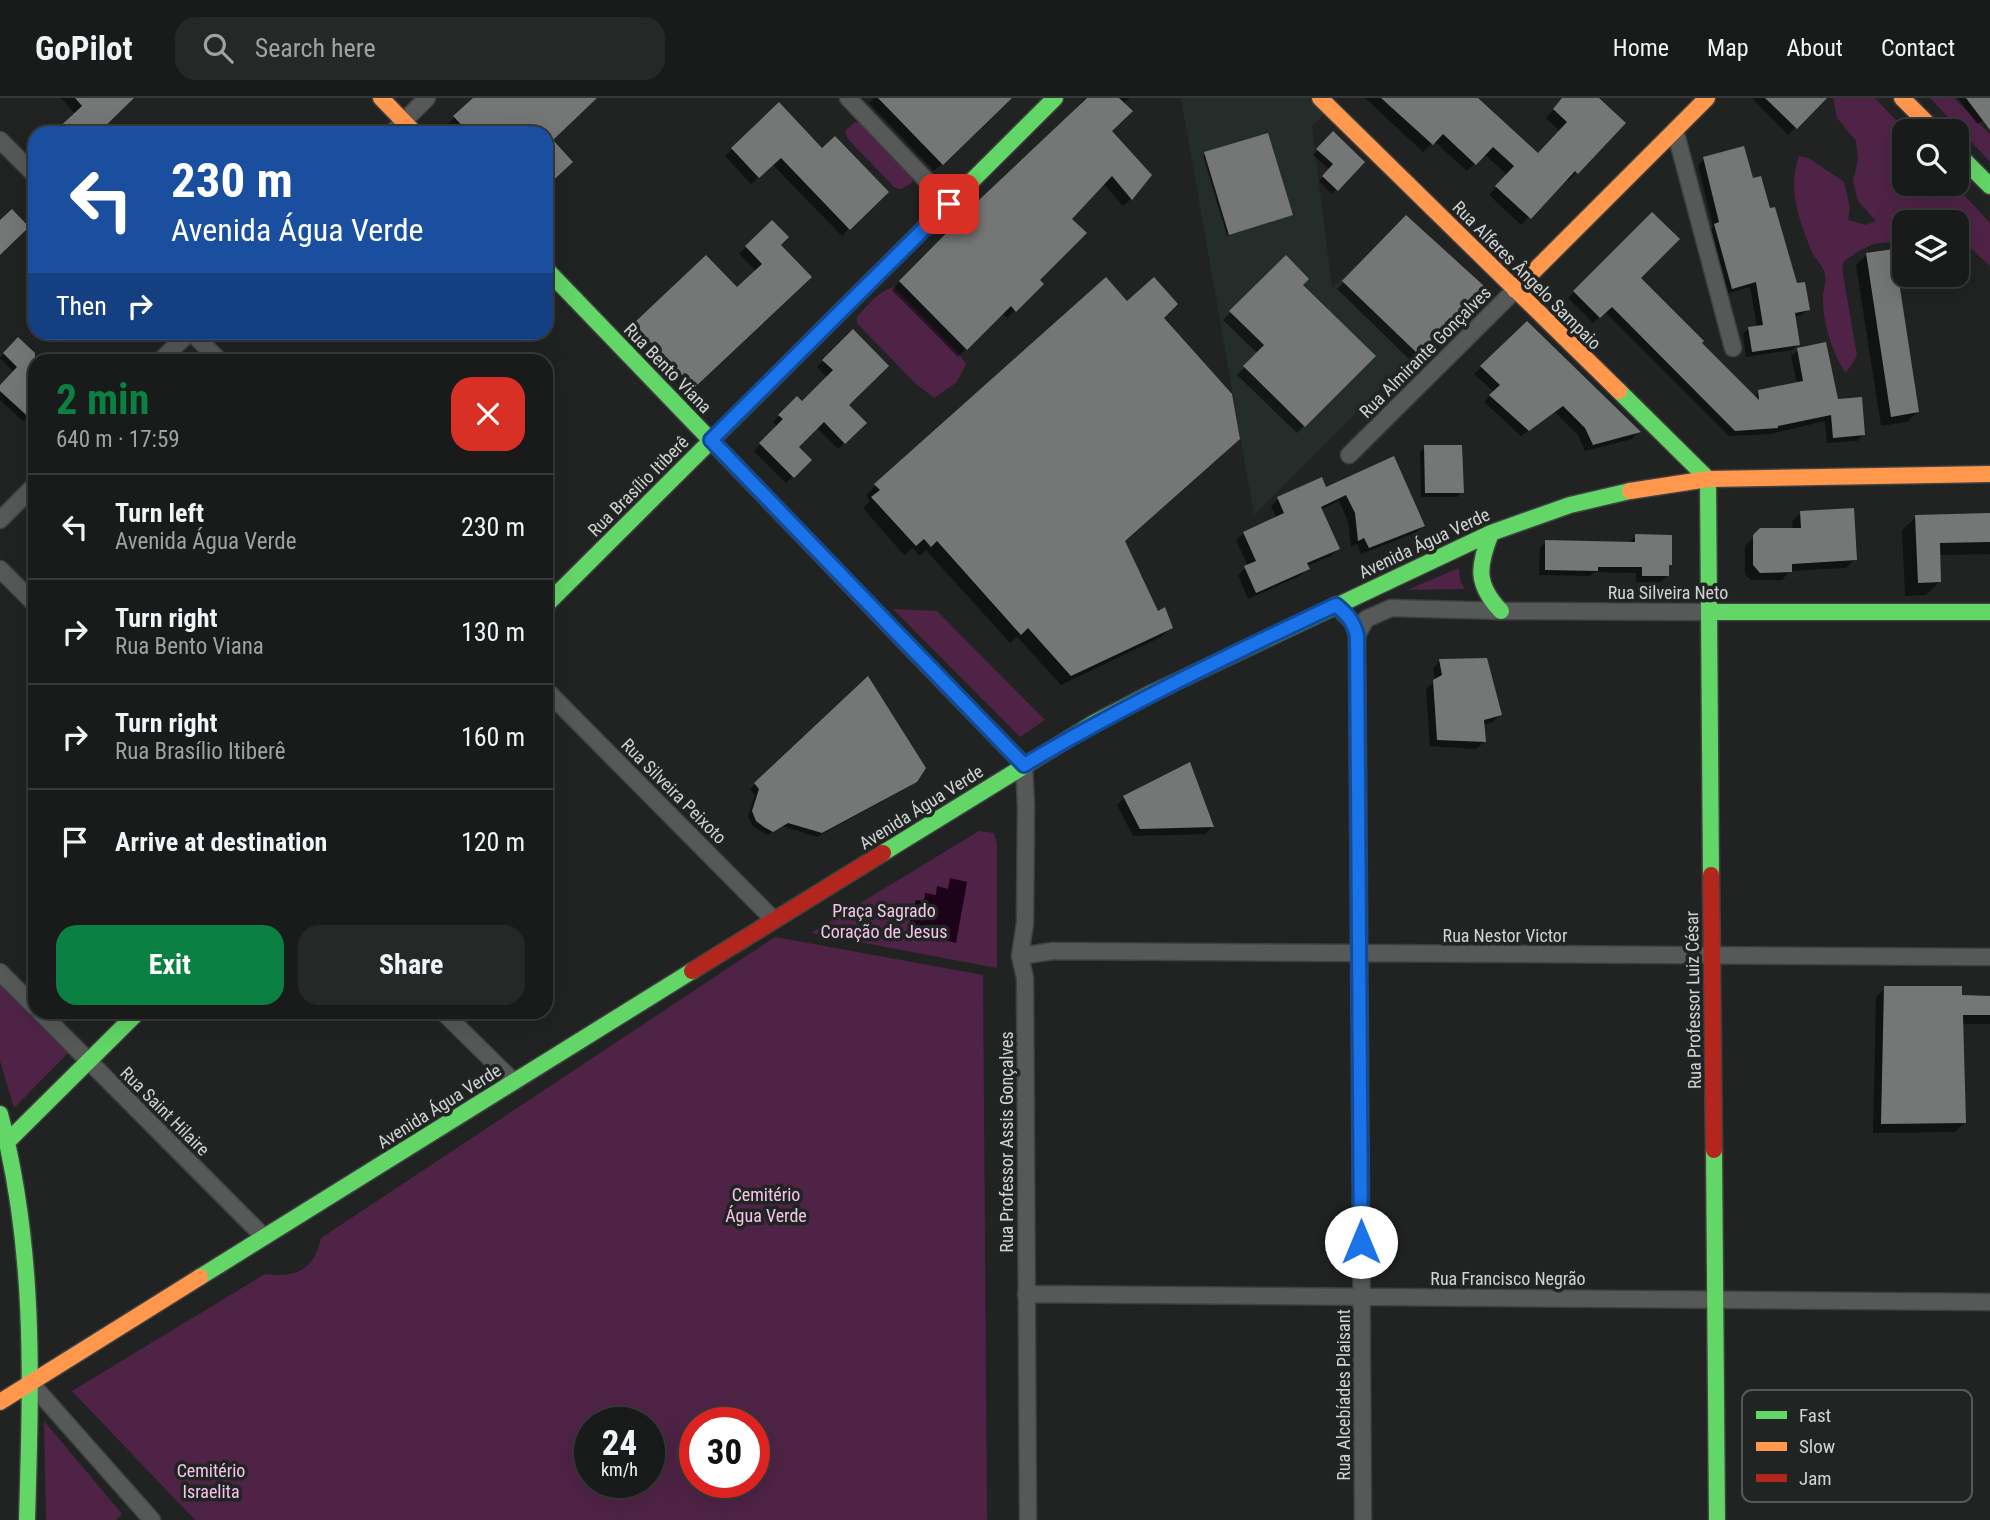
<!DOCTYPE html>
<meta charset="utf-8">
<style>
:root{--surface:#191a1a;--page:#262727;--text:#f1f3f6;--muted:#9fa1a2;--line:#373839;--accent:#0b8043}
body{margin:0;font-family:"Roboto Condensed",sans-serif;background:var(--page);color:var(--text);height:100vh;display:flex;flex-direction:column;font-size:26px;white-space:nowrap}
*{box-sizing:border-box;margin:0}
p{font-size:23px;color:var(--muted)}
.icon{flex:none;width:38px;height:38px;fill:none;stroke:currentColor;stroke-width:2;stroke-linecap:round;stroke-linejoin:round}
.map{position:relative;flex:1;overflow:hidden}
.sheet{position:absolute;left:28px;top:256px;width:525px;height:665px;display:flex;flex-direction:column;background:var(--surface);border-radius:21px;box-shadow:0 7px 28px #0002,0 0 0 2px var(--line)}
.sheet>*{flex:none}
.top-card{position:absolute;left:28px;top:28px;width:525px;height:214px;border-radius:21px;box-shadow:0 7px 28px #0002,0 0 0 2px var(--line);background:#1a4fa0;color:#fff;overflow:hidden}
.controls{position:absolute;left:1892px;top:21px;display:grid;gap:14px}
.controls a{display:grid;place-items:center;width:77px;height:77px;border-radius:14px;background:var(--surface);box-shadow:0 7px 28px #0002,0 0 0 2px var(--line);font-size:35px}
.speed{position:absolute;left:574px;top:1309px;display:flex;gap:14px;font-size:35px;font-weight:700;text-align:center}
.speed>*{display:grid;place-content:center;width:91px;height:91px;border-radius:50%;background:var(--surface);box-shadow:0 7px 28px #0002,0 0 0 2px var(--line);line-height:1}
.speed small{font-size:18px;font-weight:400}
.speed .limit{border:10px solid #d22;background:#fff;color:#111}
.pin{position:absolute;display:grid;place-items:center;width:60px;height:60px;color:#fff;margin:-30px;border-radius:14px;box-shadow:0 4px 10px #0006}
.me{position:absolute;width:77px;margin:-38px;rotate:0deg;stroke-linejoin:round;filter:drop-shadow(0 0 5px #0008)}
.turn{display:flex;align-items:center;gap:24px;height:147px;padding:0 28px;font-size:32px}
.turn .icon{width:91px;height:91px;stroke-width:2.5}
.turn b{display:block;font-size:49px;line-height:60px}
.then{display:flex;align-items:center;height:66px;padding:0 28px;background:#0003;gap:14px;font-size:26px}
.round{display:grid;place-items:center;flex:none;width:74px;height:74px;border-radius:21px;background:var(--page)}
.headline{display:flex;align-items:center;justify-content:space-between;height:119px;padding:0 28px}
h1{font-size:42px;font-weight:700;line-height:52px;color:var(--accent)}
.cta{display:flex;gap:14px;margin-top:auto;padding:14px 28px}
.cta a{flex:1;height:80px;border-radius:21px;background:var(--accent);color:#fff;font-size:28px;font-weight:700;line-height:80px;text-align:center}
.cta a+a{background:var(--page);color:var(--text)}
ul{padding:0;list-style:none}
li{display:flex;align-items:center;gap:21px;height:105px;padding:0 28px;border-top:2px solid var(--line)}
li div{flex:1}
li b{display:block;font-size:26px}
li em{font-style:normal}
header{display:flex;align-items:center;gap:42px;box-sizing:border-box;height:98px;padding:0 35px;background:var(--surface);border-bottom:2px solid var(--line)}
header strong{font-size:33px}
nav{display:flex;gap:38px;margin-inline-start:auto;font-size:24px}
.search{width:490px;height:63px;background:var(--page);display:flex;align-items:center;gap:18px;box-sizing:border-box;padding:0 24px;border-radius:21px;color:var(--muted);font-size:26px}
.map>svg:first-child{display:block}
</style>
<header>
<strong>GoPilot</strong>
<div class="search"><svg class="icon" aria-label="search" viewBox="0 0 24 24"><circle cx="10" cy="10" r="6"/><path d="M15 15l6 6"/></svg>Search here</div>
<nav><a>Home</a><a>Map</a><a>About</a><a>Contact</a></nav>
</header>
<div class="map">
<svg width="1990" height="1422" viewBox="0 0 1990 1422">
<rect width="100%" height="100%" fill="#212322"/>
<path fill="#252d2a" d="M1181 0H1307L1324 16 1312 28 1332 190 1354 169 1429 242 1254 417Z"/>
<path fill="#4f2346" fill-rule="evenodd" d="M1833 0H1875L1906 33 1904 86H1954L1990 125V168L1957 138 1956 124H1904V150C1883 137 1862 150 1844 163L1842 170 1857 258 1846 275C1833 258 1823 224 1823 203 1822 194 1827 184 1825 176 1823 167 1814 160 1811 152 1799 121 1787 91 1799 58L1810 61 1844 84 1850 110 1848 122 1866 127 1876 123 1858 103 1853 83 1858 62 1856 43 1837 20Z
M1930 0H1954L1990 36V64Z
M855 24 860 25 911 74 913 80 912 85 901 91 895 90 848 41 845 33Z
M894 189 959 256 966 266 957 284 934 300 915 285 857 225V219C868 207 878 193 894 189Z
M1459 470 1460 482 1465 491 1407 492Z
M893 511 937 513 1045 622 1020 639Z
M979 733 994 735 997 747V870L811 835Z
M775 839 983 877 987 1422H195L72 1293 265 1176C297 1180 314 1172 321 1140ZM590 1325H649V1384H590ZM695 1325H754V1384H695Z
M0 887 68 955 14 1010 0 963Z
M44 1323 122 1416 116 1422H46Z"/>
<path fill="#1d0319" d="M950 780 967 784 956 845 907 833 916 802 924 803 925 795 936 797 937 788 948 791Z"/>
<path fill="#0007" d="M61 0H127L96 35H56L75 16Z
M475 0H595L550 42 546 87V35H457L448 26Z
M874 0H1012L934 73 869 5Z
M1085 0H1130L1123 6 1110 33 1131 101 1123 108 1103 85 1070 121 1037 182 1041 186 1007 220 1002 215 958 259 892 192 980 103 1078 11 1076 10Z
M1365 0H1476L1537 57 1560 33 1546 20 1564 0H1597L1624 25 1568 83 1566 80 1521 127 1489 97 1507 77 1484 56 1467 73 1434 43 1423 54Z
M1752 0H1825L1788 37Z
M1958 0H1990V29L1984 22 1977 26Z
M779 7 822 52 886 94 842 138 772 66 751 86 725 58Z
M243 27 250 35H234Z
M1333 35 1363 64 1332 96 1319 83 1330 72 1313 57Z
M1205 56 1291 117 1227 138 1203 58Z
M1704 61 1751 82 1796 187 1808 211 1802 217 1794 219 1798 246 1792 252 1746 259 1743 236 1749 230 1757 229 1750 189 1726 196 1709 133 1713 129 1698 67Z
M1652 116 1638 180 1754 299 1759 294 1797 286 1791 258 1798 252 1863 337 1857 343 1827 345 1825 323 1770 336 1729 338 1605 214 1593 225 1568 200Z
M1406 119 1481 188 1410 262 1337 191Z
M772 125 779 147 809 179 687 295 628 234 705 159 737 192 756 173 739 156Z
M1866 157 1917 314 1907 324 1881 328 1856 167Z
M1286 160 1300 187 1373 258 1297 335 1237 277 1258 256 1223 222Z
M1127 205 1161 220 1124 444 1157 515 1171 529 1161 539 1061 587 1017 539 1010 545 926 452 919 458 913 450 904 457 863 410 870 403 866 397 876 387Z
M1527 225 1638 334 1632 341 1585 353 1578 337 1555 314 1521 338 1484 304 1494 294 1474 276Z
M853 234 847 307 864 325 838 351 816 329 797 349 810 362 786 385 754 353 778 329 773 324 797 300 802 306 828 280 817 269Z
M18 241 40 262H35V312L23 323 0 302V289L14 274 0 260Z
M1425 349 1462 394 1457 399H1421L1420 354Z
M1393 361 1423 428 1415 435 1361 456 1357 446 1351 449 1348 423 1339 403 1320 412 1338 450 1331 458 1307 468 1308 470 1300 478 1248 501 1238 477 1248 468 1236 442 1244 435 1276 420 1271 408 1278 401 1325 391Z
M1801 415 1855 461 1846 470 1790 473 1782 482H1751L1745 476V448L1760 432H1793L1792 423Z
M1990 417V456L1938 457 1940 483 1926 497 1905 498 1902 432 1916 419Z
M1636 438 1670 466 1668 469 1667 478 1661 484H1636V475L1594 474 1590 478 1539 477 1540 450 1546 444H1629Z
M1440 563 1500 617 1493 624 1482 627 1484 644 1476 651 1430 648 1426 591 1435 583 1433 570Z
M868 581 915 683 910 688 817 739 783 728 767 737 752 727 748 718 755 697 750 691Z
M1124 700 1212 729 1205 736 1133 738 1117 707Z
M1885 890 1960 899H1990V926H1961L1964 1025 1955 1034 1873 1035 1876 899Z"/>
<path fill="#757776" d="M75 0H134L98 35H53L82 8Z
M473 0H597L553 42 573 64 546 89V35H469L453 18Z
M878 0H1012L943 67Z
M1087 0H1119L1133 13 1112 33 1152 77 1132 102 1112 78 1072 121 1087 135 1040 182 1044 186 1016 214 1011 208 967 252 899 183 979 102Z
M1381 0H1478L1538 55 1567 24 1553 11 1562 0H1599L1626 25 1578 76 1575 73 1531 121 1495 88 1514 68 1493 49 1476 67 1443 36 1433 47Z
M1765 0H1827L1797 31Z
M1966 0H1990V32Z
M779 4 822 50 835 38 889 94 850 132 781 60 759 80 731 50Z
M1333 33 1365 64 1338 93 1322 78 1333 66 1316 51Z
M1268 35 1293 117 1229 137 1204 54Z
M1744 48 1753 80 1761 78 1770 110 1775 109 1797 185 1805 184 1810 212 1795 215 1800 247 1752 254 1748 229 1763 227 1756 184 1732 191 1714 126 1719 124 1703 59Z
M12 111 29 129 0 157V122Z
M1652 114 1680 141 1641 180 1704 243 1702 245 1759 302 1758 292 1803 283 1797 250 1826 244 1838 301 1862 299 1865 337 1833 340 1831 317 1778 328V330L1735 333 1612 209 1600 220 1573 193Z
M1406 117 1484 188 1418 256 1342 183Z
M772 122 789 139 781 147 812 179 694 290 633 226 706 157 737 189 762 166 745 148Z
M1894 151 1919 314 1891 319 1866 155Z
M1286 157 1309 181 1303 187 1376 258 1305 329 1243 268 1264 247 1229 213Z
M1106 179 1127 203 1154 179 1178 206 1164 220 1232 296 1240 341 1125 443 1158 513 1165 509 1173 530 1071 578 1028 530 1021 537 937 443 931 449 924 441 916 448 871 399 880 392 874 386Z
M1527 223 1641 334 1593 347 1585 330 1563 308 1529 333 1489 297 1500 287 1480 268Z
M853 231 889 268 849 307 867 325 845 346 824 324 799 349 812 362 794 380 759 345 783 321 778 317 797 298 802 303 833 272 822 262Z
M18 239 35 255V325L0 293V287L17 269 3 255Z
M1424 347H1462L1464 395H1425Z
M1394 358 1425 428 1369 450 1364 440 1358 443 1355 415 1346 397 1321 409 1340 451 1307 465 1310 471 1256 495 1244 468 1256 463 1243 434 1284 415 1277 399 1322 379 1326 389Z
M1854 410 1857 462 1792 466V474L1760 475 1753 467V437L1760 430H1801L1800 413Z
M1990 415V444L1940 445 1941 484 1918 485 1915 417Z
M1635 436 1672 437V467H1669V478H1642V469H1598V473L1545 472V442L1635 444Z
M1487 560 1502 617 1484 622 1486 644 1437 642 1433 582 1442 577 1439 561Z
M868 578 926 670 917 684 822 735 788 725 773 734 764 729 756 723 752 713 759 691 754 685Z
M1190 664 1214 729 1140 731 1123 698Z
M1884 888H1962V897L1990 898V917H1963L1966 1025 1881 1026Z"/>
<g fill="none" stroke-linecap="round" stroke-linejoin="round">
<defs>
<path id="street" d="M848 0 949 106
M1675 32 1733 250
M392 35 427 0
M0 42 35 77
M191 234 219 262
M161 262 190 234
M1349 357 1515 192
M0 422 35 387
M0 471 35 506
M1336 507 1353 525 1357 537 1363 1422
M1357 537 1366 521 1391 510 1501 513 1709 514
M546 592 774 822
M1024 667 1026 708 1025 825 1020 858 1025 880 1028 1422
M1020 858 1053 853 1990 859
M0 874 35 909
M40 914 264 1139
M443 914 514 984
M1026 1196 1990 1204
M30 1284 152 1422"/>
<path id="fast" d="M1956 54 1990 88
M546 171 928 568
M1619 293 1708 381 1711 777
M1491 435C1478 468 1475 486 1501 513
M546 507 1055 0
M1709 514H1990
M883 755 1094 625 1150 596 1491 435 1570 407 1630 393
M0 1016C36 1151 31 1283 27 1422
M7 1044 138 914
M1714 1052 1717 1422
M200 1179 692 873"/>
<path id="slow" d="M381 0 415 35
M1320 0 1619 293
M1902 0 1935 33
M1515 192 1707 0
M1630 393 1708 381 1990 376
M928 568 1024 667
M0 1304 200 1179"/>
<path id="jam" d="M1711 777 1714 1052
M692 873 883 755"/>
</defs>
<use href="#street" stroke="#3f4040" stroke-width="19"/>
<use href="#fast" stroke="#3f4040" stroke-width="19"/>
<use href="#slow" stroke="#3f4040" stroke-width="19"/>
<use href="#jam" stroke="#3f4040" stroke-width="19"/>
<use href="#street" stroke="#575958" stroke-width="16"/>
<use href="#fast" stroke="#63d668" stroke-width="16"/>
<use href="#slow" stroke="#ff974d" stroke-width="16"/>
<use href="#jam" stroke="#b3261e" stroke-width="16"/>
</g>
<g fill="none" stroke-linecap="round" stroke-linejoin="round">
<defs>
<path id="route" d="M949 106 711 342 1024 667C1125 607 1229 557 1336 507 1347 516 1353 523 1357 537L1361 1144"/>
</defs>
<use href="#route" stroke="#114b97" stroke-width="18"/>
<use href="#route" stroke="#1a73e8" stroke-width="12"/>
</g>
<g text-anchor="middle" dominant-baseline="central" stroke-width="7" stroke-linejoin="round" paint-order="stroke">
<g font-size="18" fill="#d2d4d4" stroke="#202422">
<text transform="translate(1527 177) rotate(45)">Rua Alferes Ângelo Sampaio</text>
<text transform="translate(1425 254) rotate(-45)">Rua Almirante Gonçalves</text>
<text transform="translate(668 270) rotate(46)">Rua Bento Viana</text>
<text transform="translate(638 388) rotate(-45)">Rua Brasílio Itiberê</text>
<text transform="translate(1424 445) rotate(-25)">Avenida Água Verde</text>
<text x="1668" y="494">Rua Silveira Neto</text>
<text transform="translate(674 693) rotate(45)">Rua Silveira Peixoto</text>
<text transform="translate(921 709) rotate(-32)">Avenida Água Verde</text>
<text x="1505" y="837">Rua Nestor Victor</text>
<text transform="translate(1693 902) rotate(-91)">Rua Professor Luiz César</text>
<text transform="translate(439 1008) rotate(-32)">Avenida Água Verde</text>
<text transform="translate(165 1013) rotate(45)">Rua Saint Hilaire</text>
<text transform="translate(1006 1044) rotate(-90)">Rua Professor Assis Gonçalves</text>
<text x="1508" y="1180">Rua Francisco Negrão</text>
<text transform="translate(1343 1297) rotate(-90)">Rua Alcebíades Plaisant</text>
</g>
<g font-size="18" fill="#f7c4ea" stroke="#202422">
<text x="884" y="812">Praça Sagrado<tspan x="884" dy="21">Coração de Jesus</tspan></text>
<text x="766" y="1096">Cemitério<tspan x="766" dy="21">Água Verde</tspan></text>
<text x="211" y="1372">Cemitério<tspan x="211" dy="21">Israelita</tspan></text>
</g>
</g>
<rect x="1742" y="1292" width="230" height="112" rx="10" fill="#202422" stroke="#555957" stroke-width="2"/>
<rect x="1756" y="1313" width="31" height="8" fill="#63d668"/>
<rect x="1756" y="1344" width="31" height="9" fill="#ff974d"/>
<rect x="1756" y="1376" width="31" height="8" fill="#b3261e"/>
<g font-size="19" fill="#d2d4d4">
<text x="1799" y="1324">Fast</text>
<text x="1799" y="1355">Slow</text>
<text x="1799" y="1387">Jam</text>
</g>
</svg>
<div class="controls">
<a><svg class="icon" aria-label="search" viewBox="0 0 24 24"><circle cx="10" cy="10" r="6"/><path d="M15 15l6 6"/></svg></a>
<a><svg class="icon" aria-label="layers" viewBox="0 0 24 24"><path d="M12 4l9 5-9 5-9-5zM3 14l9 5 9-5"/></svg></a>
</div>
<div class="speed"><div>24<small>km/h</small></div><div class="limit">30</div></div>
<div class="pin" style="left:949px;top:106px;background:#d93025"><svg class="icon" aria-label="arrive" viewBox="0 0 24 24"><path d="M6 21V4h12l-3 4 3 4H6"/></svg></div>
<svg class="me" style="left:1361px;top:1144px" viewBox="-20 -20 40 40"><circle r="19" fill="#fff"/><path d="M0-13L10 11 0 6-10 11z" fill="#1a73e8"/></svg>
<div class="top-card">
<div class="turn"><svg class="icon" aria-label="left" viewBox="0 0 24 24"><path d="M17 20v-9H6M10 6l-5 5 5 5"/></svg><div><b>230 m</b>Avenida Água Verde</div></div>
<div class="then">Then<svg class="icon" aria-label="right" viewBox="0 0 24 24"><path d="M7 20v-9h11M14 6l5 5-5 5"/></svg></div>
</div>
<section class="sheet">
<div class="headline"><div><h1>2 min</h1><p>640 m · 17:59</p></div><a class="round" style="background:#d93025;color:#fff"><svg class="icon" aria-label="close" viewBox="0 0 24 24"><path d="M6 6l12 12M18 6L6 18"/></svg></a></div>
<ul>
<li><svg class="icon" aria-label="left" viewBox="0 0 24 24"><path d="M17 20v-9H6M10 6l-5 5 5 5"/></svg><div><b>Turn left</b><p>Avenida Água Verde</p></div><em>230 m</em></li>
<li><svg class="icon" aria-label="right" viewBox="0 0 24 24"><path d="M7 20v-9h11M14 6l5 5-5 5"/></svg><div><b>Turn right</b><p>Rua Bento Viana</p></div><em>130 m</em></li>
<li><svg class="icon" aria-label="right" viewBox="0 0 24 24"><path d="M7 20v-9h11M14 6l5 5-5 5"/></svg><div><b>Turn right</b><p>Rua Brasílio Itiberê</p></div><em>160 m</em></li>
<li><svg class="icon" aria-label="arrive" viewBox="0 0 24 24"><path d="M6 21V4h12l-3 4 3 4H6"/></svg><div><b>Arrive at destination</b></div><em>120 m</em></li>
</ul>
<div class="cta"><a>Exit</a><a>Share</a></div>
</section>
</div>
